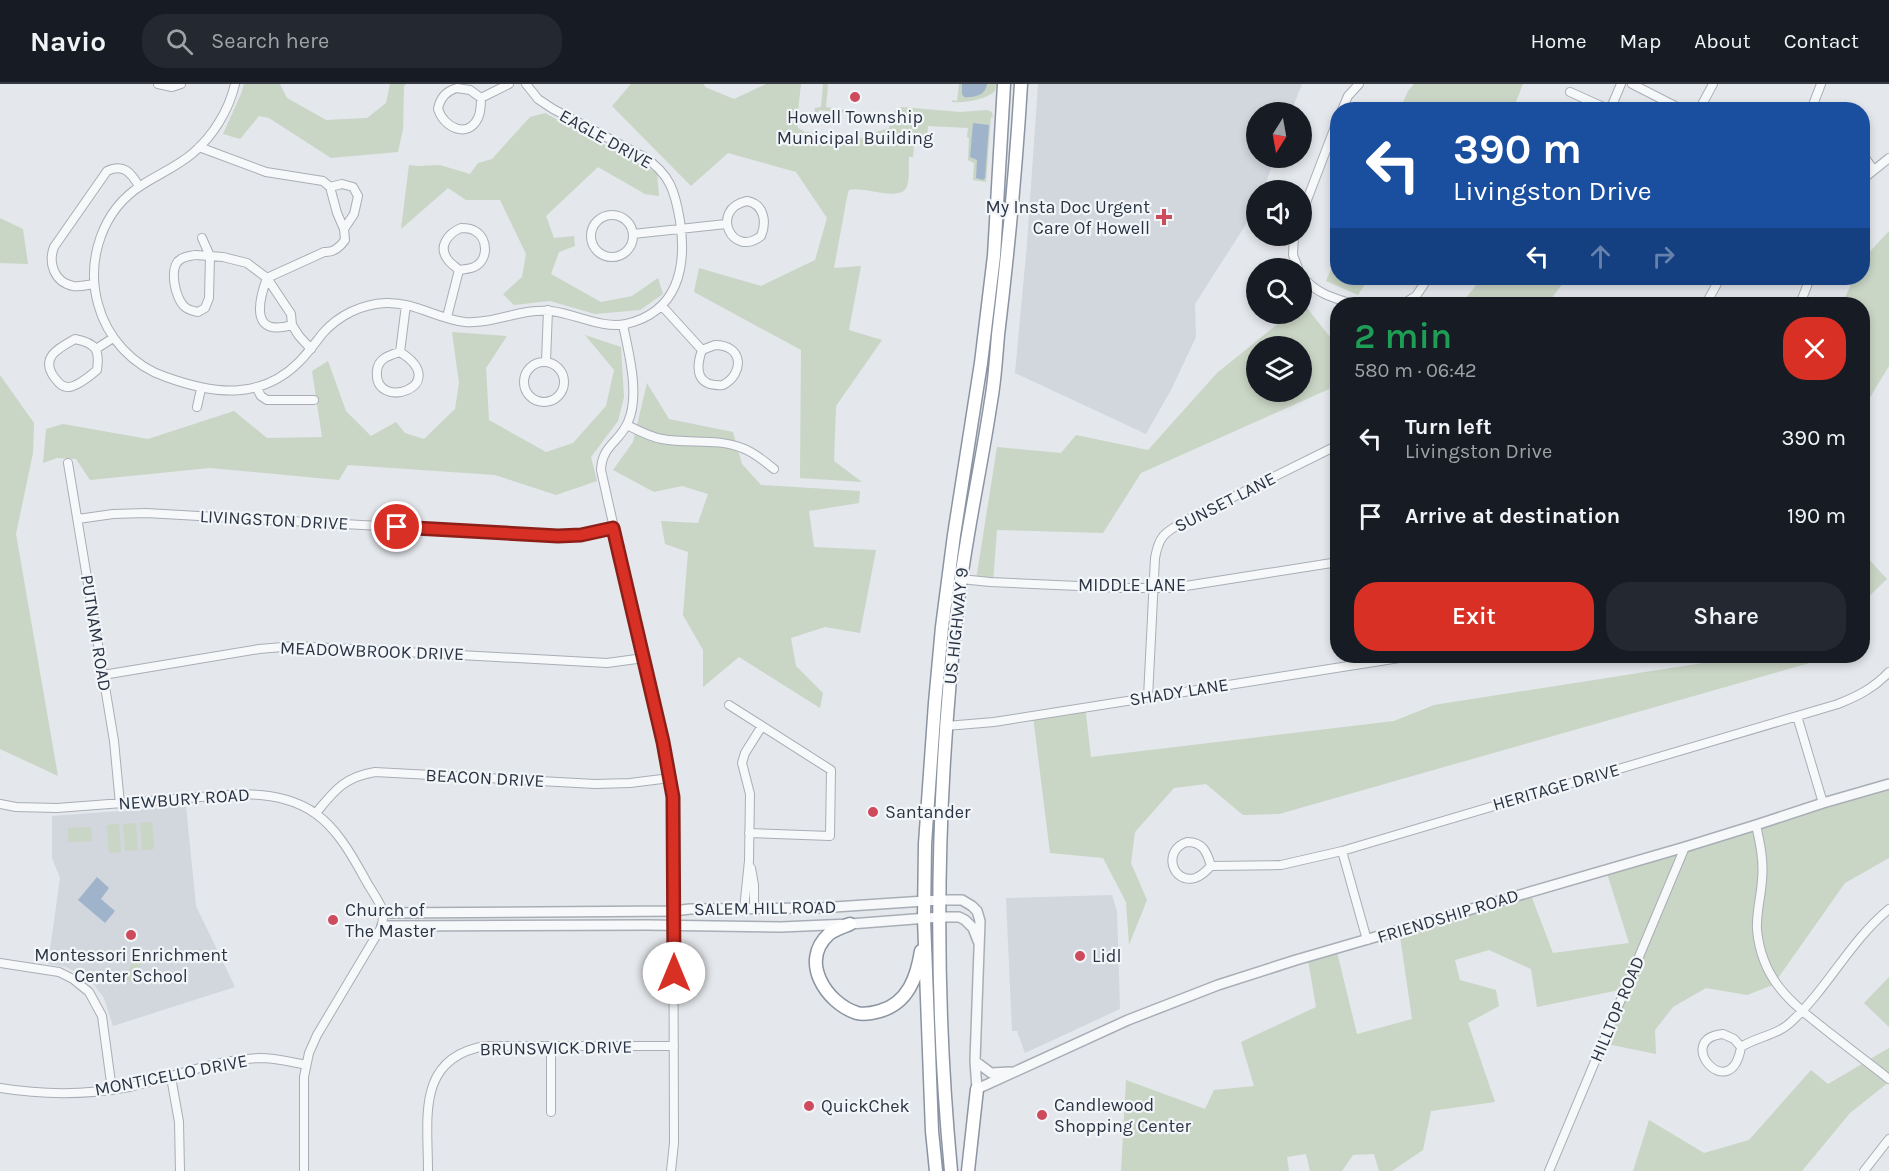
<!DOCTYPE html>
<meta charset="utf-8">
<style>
:root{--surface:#171b24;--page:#242831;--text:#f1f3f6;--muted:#9ea1a6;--line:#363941;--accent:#d93025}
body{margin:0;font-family:Karla,sans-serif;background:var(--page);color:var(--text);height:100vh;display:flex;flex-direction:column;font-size:22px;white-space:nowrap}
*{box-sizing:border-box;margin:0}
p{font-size:20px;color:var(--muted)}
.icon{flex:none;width:33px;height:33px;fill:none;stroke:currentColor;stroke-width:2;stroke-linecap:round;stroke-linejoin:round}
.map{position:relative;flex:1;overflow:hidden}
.panel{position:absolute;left:1330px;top:213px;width:540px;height:366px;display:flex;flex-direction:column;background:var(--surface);border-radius:24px;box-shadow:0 3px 9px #0003}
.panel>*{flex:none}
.banner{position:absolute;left:1330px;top:18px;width:540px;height:183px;border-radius:24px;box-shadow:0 3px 9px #0003;background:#1a4fa0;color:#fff;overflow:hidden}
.needle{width:39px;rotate:191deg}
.buttons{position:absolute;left:1246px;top:18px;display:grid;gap:12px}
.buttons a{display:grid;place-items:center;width:66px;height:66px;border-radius:50%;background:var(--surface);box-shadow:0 3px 9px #0003;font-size:30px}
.pin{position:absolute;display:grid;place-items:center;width:51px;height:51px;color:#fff;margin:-26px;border:3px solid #fff;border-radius:50%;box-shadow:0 2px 6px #0007}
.me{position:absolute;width:66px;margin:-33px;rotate:0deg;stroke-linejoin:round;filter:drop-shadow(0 0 4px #0008)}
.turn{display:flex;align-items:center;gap:21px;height:126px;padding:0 24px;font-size:27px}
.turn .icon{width:78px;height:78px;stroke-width:2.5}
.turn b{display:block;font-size:42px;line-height:51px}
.lanes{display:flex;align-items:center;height:57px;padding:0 24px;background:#0003;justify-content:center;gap:30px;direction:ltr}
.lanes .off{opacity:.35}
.round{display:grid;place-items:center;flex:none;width:63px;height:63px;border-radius:24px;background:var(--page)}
.overview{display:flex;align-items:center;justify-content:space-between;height:102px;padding:0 24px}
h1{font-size:36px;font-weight:600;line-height:45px;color:#1e9e55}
.action{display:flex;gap:12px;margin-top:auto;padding:12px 24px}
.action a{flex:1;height:69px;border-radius:24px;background:var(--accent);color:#fff;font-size:24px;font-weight:600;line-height:69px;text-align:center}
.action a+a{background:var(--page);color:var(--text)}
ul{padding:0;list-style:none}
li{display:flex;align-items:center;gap:18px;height:78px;padding:0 24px}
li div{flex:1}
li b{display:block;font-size:22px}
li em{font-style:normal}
header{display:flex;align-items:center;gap:36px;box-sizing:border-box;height:84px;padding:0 30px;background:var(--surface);border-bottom:2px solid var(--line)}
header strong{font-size:28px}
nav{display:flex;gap:33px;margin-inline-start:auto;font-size:21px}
.search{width:420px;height:54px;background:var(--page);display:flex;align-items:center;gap:15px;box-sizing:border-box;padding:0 21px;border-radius:24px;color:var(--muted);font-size:22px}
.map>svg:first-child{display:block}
</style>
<header>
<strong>Navio</strong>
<div class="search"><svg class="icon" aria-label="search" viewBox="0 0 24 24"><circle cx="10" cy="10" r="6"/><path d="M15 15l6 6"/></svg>Search here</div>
<nav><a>Home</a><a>Map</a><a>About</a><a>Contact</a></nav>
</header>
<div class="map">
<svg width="1889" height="1087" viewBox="0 0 1889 1087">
<rect width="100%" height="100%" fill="#e4e7eb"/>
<path fill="#d2d6dd" d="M1038 0H1302L1291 28H1257V74H1275L1263 106H1257V123L1195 220 1196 253 1172 304 1146 350 1015 289 1027 160Z
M186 722 196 822 235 903 113 942 104 914 95 902 82 891 66 883 48 880 60 794 52 774V732Z
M1112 811 1117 827 1120 925 1025 969 1017 947H1012L1006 814Z"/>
<path fill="#c9d5c5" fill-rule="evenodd" d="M244 0H280L287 14 326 36 367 34 386 19 390 0H406L404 2 403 45 398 68 331 74 269 34 259 32 240 55 223 50 241 10Z
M631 0H704L705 3 734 15 766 0H801L797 36 798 44 805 48 875 56 876 48 889 44 895 27 901 23 960 28 987 26 992 28 993 33H991L986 98 973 96 974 79 968 76 969 54 967 53 968 44 928 42 927 54H921V50H915L913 73H909C908 81 910 93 907 102 902 119 864 102 849 106L847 113 834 184 861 182 849 246 882 256 836 322 834 377 862 398 800 394 801 266 694 208 699 184 761 202 815 176 827 134 796 88 728 69 691 102 612 22Z
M823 0H827L828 2 826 23 846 26V29L819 26 817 32H814L815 24 821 23Z
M959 0H996L995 7C986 16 964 19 952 18V16L957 17Z
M1414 0H1523L1513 25H1400L1408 7Z
M545 29 657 89 659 112 645 110 598 83 546 132 554 154 574 152 575 162 559 168 551 190 601 218 632 212 658 194 663 210 640 226 595 230 550 217 514 221 503 210 522 193 526 170 500 116H466L448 104 401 145 409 81 417 82 440 81 470 90 478 79 492 75 530 33Z
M0 134 23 145 28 180 0 179Z
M1889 147V282L1863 325V220H1842L1854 194H1863V175Z
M1338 169V194H1369L1358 211 1326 197Z
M1482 194H1564V198L1547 220H1461Z
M1303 219 1338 263V301L1141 389 1103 449 997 446 993 498 976 496 997 363 1061 369 1076 351 1148 366 1217 289 1290 230H1302ZM1257 262H1302V308H1257Z
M452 248 507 252 486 284 489 336 546 368 573 359 606 322 614 286 585 251 621 263 624 313 618 337 591 373 597 397 556 411 495 391 348 381 339 396 210 384 90 396 76 375 57 374 43 379 46 345 63 340 148 355 234 327 267 354 322 353 312 287 328 277 346 327 371 352 396 338 405 349 424 355 455 325 459 299Z
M0 291 34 339 33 369 16 450 58 692 0 665Z
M647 299 669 335 733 348 742 380 761 401 860 407 859 419 809 427 814 463 876 466 860 549 825 543 791 554 796 582 823 609 820 624 739 573 703 603V566L683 531 688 468 665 460 661 437 698 439 708 410 682 402 654 408 613 386 633 358Z
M1863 469 1887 495 1863 518Z
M1747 572H1814L1813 578 1279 730 1243 731 1206 700 1174 704 1135 748 1131 779 1147 816 1129 861 1126 818 1103 774 1050 769 1033 632 1085 622 1091 673 1394 637 1434 621Z
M1889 694V774L1845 799 1773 901 1747 911 1706 904 1673 923 1655 946 1656 970 1602 959 1624 905 1537 923 1531 885 1489 866 1455 876 1460 896 1496 906 1499 922 1468 939 1495 1018 1431 1027 1423 1066 1392 1087H1379L1374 1070 1353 1071 1342 1087H1310L1306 1070 1287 1073 1289 1087H1121L1126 996 1205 1025 1214 1006 1254 1002 1241 958 1316 923 1307 870 1336 864 1357 950 1412 935 1399 845 1529 806 1553 869 1629 859 1605 783 1887 699Z
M152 738 154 765 142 766 140 739Z
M136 739 138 766 125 767 123 740Z
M119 740 121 768 109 769 107 741Z
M91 743 92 757 68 758V744Z
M133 874 142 877 136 894 141 896 139 900 126 896Z
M1889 893V943L1864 919Z
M1889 964V998L1850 1029 1802 1087H1633L1649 1036 1704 1069 1749 1056 1811 986 1828 1000Z"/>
<path fill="#9fb4cb" d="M962 0H987C986 11 974 14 964 13L962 10Z
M973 39 989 41 985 94 983 96 976 94 977 76 970 73Z
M97 793 109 804 101 815 115 827 105 839 78 816Z"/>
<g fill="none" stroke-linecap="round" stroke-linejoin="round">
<defs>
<path id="minor" d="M158 0 172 3 181 0
M235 0C229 26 213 52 193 69 178 82 159 90 142 101 102 126 86 176 98 220 107 254 133 282 166 293 213 310 260 317 299 278 308 269 315 259 323 249 339 231 362 220 386 219 414 218 438 235 465 238 495 240 521 224 551 227 576 230 602 245 626 240 678 228 687 183 680 137 675 107 670 90 644 73L553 25 538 15 526 0
M1632 0 1683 26
M457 4 470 6 481 14C481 21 481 28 478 34 468 55 444 44 438 25 440 14 446 7 457 4Z
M1570 8 1610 26
M481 14 509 0
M1342 26 1348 12 1359 0
M1610 26 1621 0
M1699 26 1713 0
M1811 26 1821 0
M199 63 266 88 323 97 330 103 342 100 353 103 358 112 354 130 344 145
M1863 71 1873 85
M1863 95 1889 74
M747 117C764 120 767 138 761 152 732 175 709 125 747 117Z
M1302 129 1338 35
M591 152a21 21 0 1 1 42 0a21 21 0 1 1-42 0Z
M461 144C466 144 471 144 475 147 489 155 488 177 474 183 470 185 464 185 459 186 456 183 451 180 448 176 437 162 449 149 461 144Z
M633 150 726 140
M1294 152 1293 171 1298 184
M202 154 210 172 223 173 247 179 267 194 291 230 292 241 299 252 311 265
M195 171 210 172 209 214 205 224 198 228C194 227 188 226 185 223 175 215 168 182 181 175 185 172 191 172 195 171Z
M1302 192C1315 209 1333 214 1353 220
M93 200C87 201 80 203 73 202 54 198 48 179 54 163L107 87C124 79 131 89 139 102
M1403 220 1416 212 1428 194
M1706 220 1720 194
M1800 220 1810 194
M662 222 702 266
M447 233 459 186
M292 241C252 253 257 221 267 194L324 168C333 169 340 163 345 156L344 145 337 129 330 103
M623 241C629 270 640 311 628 338 620 358 602 361 601 386L667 679 673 713 674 1059 671 1087
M75 255C96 259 100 266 97 286 90 292 78 302 69 303 61 303 58 298 54 293 40 273 59 264 75 255Z
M715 261C743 261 745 289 723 301 697 303 695 286 702 266Z
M96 265 113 254
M400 268C454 302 373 329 377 287 378 274 390 271 400 268Z
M400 268 406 221
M546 277 548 226
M524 298a20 20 0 1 1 40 0a20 20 0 1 1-40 0Z
M256 303 261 312 267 316H314
M197 323 201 305
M627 341C639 347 650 353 662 355 688 360 718 354 742 364 754 368 764 377 774 385
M68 379 114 657 120 720
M78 435 113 430 146 429 558 452 581 451 613 444
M961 495 990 498 1124 504H1173L1338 478
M103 591 259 565 295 562 607 579 644 574
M1148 613 1155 474C1159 452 1164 449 1183 438L1338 361
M729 621 831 686 830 752 749 749
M1797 632 1823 719
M946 642 994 638 1412 572
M0 720 16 723 57 724 240 710C311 711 333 736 365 795 370 805 380 817 383 828 384 832 382 838 382 842L317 951 309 969 304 993V1087
M316 729C334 707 344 693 375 688L595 700 630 699 670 694
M1756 741C1760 759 1764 777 1762 796 1761 813 1756 829 1757 846 1762 898 1793 920 1831 950 1850 965 1870 980 1889 995
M1187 758C1203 758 1207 768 1211 782 1207 786 1202 792 1195 794 1172 800 1162 766 1187 758Z
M1342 767 1367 856
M1211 782 1281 781 1342 767 1838 620C1858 612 1874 604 1889 588
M751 784 754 801V825
M744 825 749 777 750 710 742 679 745 669 762 642
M0 879 59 888 73 895 89 908 102 932 112 1006
M1723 950 1734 955 1741 963C1731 1023 1672 955 1723 950Z
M1741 963C1756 953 1778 951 1791 938 1828 904 1850 857 1889 825
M171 993 179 1038 180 1087
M0 1004C43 1011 87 1011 129 1003 172 994 216 975 260 974 276 974 291 978 306 981
M551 1028V963
M428 1087C428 1034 416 974 485 962H674
M1549 1087 1685 763
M1864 1087 1889 1055"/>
<path id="tertiary" d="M383 829 674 827 690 825 819 824 940 816H962L972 822 977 827 980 837 975 977 977 1005 1128 936 1218 901 1296 876 1685 763 1756 741 1823 719 1889 700
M382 842 647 841 781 843 850 840 940 833H959L965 836 973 844 978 857
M975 977 991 989 1010 988"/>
<path id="trunk" d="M850 840C843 843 834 846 829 850 799 877 826 919 857 929 865 931 873 929 880 927 908 919 917 893 921 867
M936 1087 932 1047 924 835 925 760 935 619 942 543 954 451 981 279 994 172 1004 0
M951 1087C933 897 936 706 958 517 966 450 981 384 991 317 995 295 996 273 998 251 1008 168 1016 84 1021 0
M968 1087 977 1005"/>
</defs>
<use href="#minor" stroke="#a9aeb6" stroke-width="10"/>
<use href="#tertiary" stroke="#a9aeb6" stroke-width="12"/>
<use href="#trunk" stroke="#8b94a2" stroke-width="15"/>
<use href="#minor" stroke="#f6f8fa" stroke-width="8"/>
<use href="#tertiary" stroke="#f6f8fa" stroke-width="9"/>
<use href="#trunk" stroke="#fff" stroke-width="12"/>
</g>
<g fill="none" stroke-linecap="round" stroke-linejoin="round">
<defs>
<path id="route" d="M397 443 558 452 581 451 613 444 663 658 673 713 674 889"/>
</defs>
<use href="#route" stroke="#8d1f18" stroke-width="15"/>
<use href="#route" stroke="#d93025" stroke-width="10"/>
</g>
<g fill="#ce4b5d" stroke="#f3f6f9" stroke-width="2">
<circle cx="855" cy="13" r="6"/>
<path d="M1161 124h6v6h6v6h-6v6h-6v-6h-6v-6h6z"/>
<circle cx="873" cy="728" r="6"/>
<circle cx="333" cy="836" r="6"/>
<circle cx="131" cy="851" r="6"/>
<circle cx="1080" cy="872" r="6"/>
<circle cx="809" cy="1022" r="6"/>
<circle cx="1042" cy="1031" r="6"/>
</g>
<g text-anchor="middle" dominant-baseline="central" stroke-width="4.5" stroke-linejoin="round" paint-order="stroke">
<g font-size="18" fill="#2b3444" stroke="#f3f6f9" text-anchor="start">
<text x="855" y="33" text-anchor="middle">Howell Township<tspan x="855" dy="21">Municipal Building</tspan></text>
<text x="1150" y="123" text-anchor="end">My Insta Doc Urgent<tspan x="1150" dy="21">Care Of Howell</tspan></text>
<text x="885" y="728">Santander</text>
<text x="345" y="826">Church of<tspan x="345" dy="21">The Master</tspan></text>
<text x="131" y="871" text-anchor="middle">Montessori Enrichment<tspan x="131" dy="21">Center School</tspan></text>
<text x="1092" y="872">Lidl</text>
<text x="1054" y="1021">Candlewood<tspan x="1054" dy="21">Shopping Center</tspan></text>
<text x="821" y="1022">QuickChek</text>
</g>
<g font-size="18" fill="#2b3444" stroke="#f3f6f9">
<text transform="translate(606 55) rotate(29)">EAGLE DRIVE</text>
<text transform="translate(1225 418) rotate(-27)">SUNSET LANE</text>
<text transform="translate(274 436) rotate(3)">LIVINGSTON DRIVE</text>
<text x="1132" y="501">MIDDLE LANE</text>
<text transform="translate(956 542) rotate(-84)">US HIGHWAY 9</text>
<text transform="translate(96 549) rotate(81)">PUTNAM ROAD</text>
<text transform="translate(372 567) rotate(2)">MEADOWBROOK DRIVE</text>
<text transform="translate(1179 608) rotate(-9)">SHADY LANE</text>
<text transform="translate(485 694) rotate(3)">BEACON DRIVE</text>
<text transform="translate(1556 703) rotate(-16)">HERITAGE DRIVE</text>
<text transform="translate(184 715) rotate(-4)">NEWBURY ROAD</text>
<text transform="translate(765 824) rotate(-1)">SALEM HILL ROAD</text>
<text transform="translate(1448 832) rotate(-17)">FRIENDSHIP ROAD</text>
<text transform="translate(1617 925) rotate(-67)">HILLTOP ROAD</text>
<text transform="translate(556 964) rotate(-1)">BRUNSWICK DRIVE</text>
<text transform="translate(171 991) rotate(-11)">MONTICELLO DRIVE</text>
</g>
</g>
</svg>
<div class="buttons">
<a><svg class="needle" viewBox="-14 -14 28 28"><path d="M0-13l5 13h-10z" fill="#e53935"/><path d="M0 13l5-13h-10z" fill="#9ea1a6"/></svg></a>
<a><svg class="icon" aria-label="sound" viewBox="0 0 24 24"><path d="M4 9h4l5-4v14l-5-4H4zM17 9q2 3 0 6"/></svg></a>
<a><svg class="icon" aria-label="search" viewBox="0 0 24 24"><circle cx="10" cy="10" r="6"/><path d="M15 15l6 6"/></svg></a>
<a><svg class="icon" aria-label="layers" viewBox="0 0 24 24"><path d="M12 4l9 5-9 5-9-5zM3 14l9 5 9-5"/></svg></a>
</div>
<div class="pin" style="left:397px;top:443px;background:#d93025"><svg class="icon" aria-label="arrive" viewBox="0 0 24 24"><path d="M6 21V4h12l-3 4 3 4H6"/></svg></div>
<svg class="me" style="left:674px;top:889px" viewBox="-20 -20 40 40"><circle r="19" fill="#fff"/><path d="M0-13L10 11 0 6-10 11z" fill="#d93025"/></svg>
<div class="banner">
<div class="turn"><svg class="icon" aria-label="left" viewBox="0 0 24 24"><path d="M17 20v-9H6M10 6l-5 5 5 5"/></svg><div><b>390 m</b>Livingston Drive</div></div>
<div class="lanes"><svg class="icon" aria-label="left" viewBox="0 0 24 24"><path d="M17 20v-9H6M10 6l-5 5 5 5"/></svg><svg class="icon off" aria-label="ahead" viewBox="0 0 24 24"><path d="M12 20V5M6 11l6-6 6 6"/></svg><svg class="icon off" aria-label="right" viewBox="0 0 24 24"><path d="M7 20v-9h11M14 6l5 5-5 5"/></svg></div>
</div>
<section class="panel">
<div class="overview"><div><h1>2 min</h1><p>580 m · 06:42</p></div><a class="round" style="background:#d93025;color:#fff"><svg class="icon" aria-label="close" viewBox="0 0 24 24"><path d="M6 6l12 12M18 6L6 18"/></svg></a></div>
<ul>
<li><svg class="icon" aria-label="left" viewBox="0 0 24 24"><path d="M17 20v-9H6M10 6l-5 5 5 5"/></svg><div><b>Turn left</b><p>Livingston Drive</p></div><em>390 m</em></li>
<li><svg class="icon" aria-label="arrive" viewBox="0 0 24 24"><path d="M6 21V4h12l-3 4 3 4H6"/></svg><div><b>Arrive at destination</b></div><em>190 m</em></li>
</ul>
<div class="action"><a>Exit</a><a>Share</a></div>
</section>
</div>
